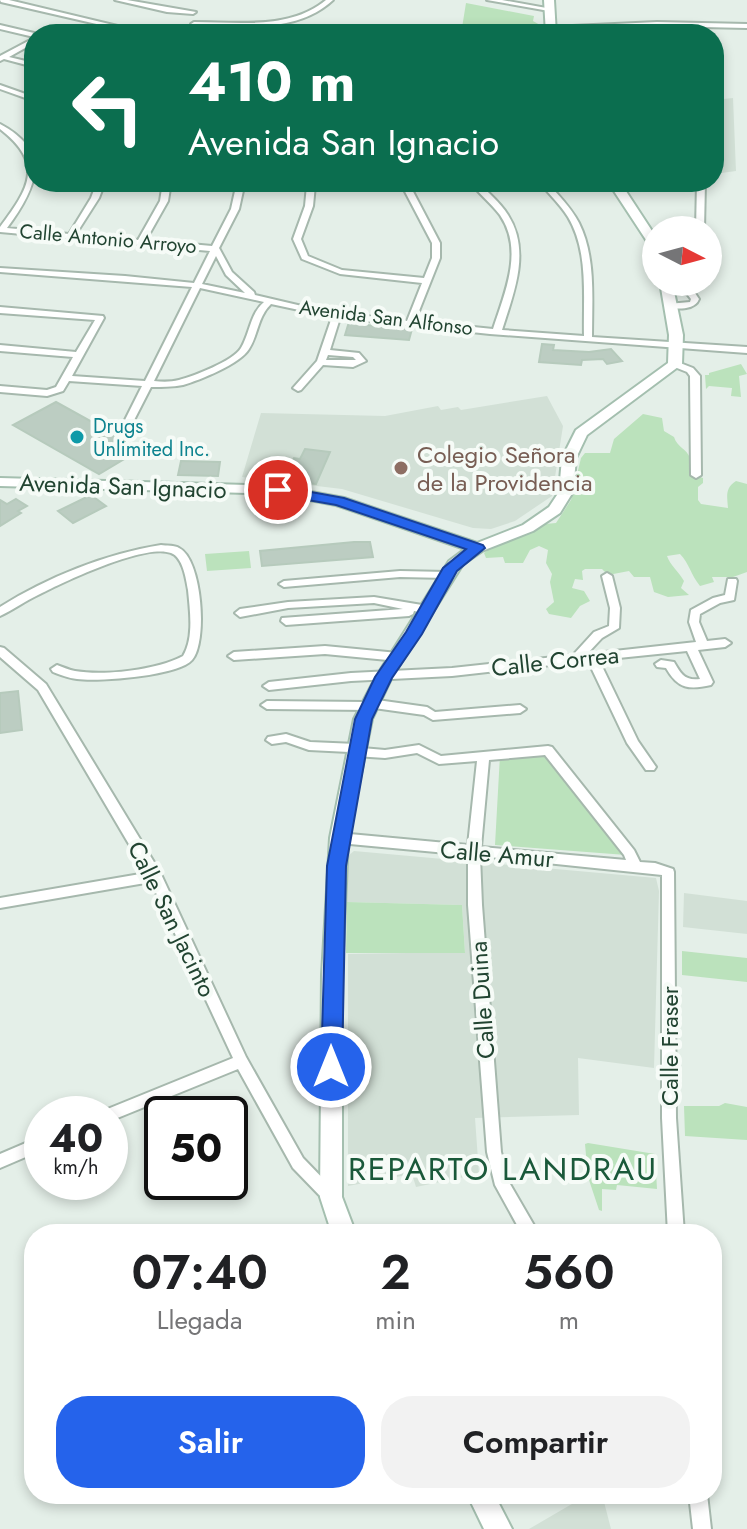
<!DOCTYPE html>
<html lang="es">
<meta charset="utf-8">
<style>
:root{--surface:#fff;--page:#f2f2f2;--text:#202124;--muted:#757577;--accent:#2563eb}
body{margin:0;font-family:Jost,sans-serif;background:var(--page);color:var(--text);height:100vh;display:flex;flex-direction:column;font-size:30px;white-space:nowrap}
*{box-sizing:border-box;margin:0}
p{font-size:26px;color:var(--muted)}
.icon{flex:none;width:44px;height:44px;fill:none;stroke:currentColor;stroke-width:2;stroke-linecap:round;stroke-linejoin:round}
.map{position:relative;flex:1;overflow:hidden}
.drawer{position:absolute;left:24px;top:1224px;width:698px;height:280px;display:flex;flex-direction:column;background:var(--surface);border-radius:32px;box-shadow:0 4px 12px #0003}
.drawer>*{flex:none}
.hud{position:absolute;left:24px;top:24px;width:700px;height:168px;border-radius:32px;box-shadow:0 4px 12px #0003;background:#0b6e4f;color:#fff;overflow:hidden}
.needle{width:52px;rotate:96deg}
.tools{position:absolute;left:642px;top:216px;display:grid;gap:16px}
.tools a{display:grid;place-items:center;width:80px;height:80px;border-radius:50%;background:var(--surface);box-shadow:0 4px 12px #0003;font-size:40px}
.speed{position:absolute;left:24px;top:1096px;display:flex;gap:16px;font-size:40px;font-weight:700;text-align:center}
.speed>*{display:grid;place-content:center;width:104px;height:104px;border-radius:50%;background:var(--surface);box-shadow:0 4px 12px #0003;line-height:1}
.speed small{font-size:20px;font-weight:400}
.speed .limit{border:4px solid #111;border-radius:12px;background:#fff;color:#111}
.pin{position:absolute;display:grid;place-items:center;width:68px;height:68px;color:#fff;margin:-34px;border:4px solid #fff;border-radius:50%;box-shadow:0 2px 8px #0007}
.me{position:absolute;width:88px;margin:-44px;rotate:0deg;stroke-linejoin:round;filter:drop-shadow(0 0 6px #0008)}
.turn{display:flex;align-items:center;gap:28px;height:168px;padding:0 32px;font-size:36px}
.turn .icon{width:104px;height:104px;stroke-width:2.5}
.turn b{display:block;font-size:56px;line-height:68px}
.eta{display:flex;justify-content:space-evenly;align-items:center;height:136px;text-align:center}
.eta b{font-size:48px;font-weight:600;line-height:56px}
.button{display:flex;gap:16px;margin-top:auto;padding:16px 32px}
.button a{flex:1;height:92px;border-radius:32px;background:var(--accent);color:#fff;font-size:32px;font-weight:600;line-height:92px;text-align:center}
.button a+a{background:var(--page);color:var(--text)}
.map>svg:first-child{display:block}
</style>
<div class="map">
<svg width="747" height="1529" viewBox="0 0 747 1529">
<rect width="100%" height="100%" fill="#e4efe8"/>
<path fill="#d2e0d6" d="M733 98 736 171 714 174V100Z
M547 396 563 426 552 496 515 521 491 529 473 528 342 489 242 477 261 413 385 416 438 406 441 410 458 407 461 410Z
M354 851 656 878 659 891 654 1068 578 1058 579 1115 475 1118 479 1174 416 1187 412 1174 348 1186V954L465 952 462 905 347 902 349 855Z
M684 893 747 901V934L683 927Z
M589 1494H602L611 1529H529Z"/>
<path fill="#bbe2bc" d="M466 3 534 16 533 21 540 25 520 33 461 34Z
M741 364 747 374 739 376 741 397 731 396 732 388 709 386 706 389 705 375H709V373Z
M643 414 662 418 664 431 674 437C677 447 687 449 690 458 692 465 693 470 697 476L703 478V483L698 487V500L701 504 728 508C727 496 725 488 736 481L747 484V572L733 577H712L714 582 700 586C691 575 689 563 680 554L667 556C670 565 679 572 684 581L681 588 689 595 668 597 654 592 650 577H634L629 571 608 575 602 569H585L582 571 583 580 575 579 572 588 584 591 590 601 580 606 571 618 549 614 546 609 554 602 550 582 552 574 546 563 548 550 539 546 530 550 523 563H505L503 557 486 558 484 553 495 545 522 536 534 525 556 523 571 500 581 458 585 453H610L614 439Z
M249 551 251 568 207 571 205 554Z
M547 752 626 855 495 845 500 755Z
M347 902 462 905 465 953H346Z
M682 951 747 958V982L682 975Z
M725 1103 747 1107V1140L685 1136 684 1106H719Z
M588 1143 655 1154 657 1189 617 1185 616 1190 602 1189V1211L599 1210 588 1177 585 1144Z"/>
<path fill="#bccdc2" stroke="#b6cabc" stroke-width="2" d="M349 322 366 325 412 329 409 340 345 335Z
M542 344 554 345 553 350 589 352 611 349 622 361 607 364 603 359 582 360 581 365 539 362Z
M56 402 141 449 99 474 13 425Z
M305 449 330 452 316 484 289 481 292 475 286 474 294 458 300 459Z
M181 461 220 462 218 476 178 475Z
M91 495 106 506 73 523 58 511Z
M16 499 27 506 18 511 21 513 0 526V500L7 504Z
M354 542H370L373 557 262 566 260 551Z
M18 691 22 730 0 733V693Z"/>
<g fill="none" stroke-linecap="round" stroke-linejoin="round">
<defs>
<path id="street" d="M0 0H9L151 34H140L1 2Z
M115 0H127L196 12 193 14 167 12Z
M326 0H333C297 34 240 26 194 26L191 24 194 22C238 22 290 30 326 0Z
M487 0H502L552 9 549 11Z
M657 22 747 24V28L657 26 551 31 548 29 551 27Z
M0 25 34 33 37 34H34V37L0 29Z
M34 38V43L9 57 34 63V67L4 59 0 61V56Z
M0 85 34 97V101L0 89Z
M0 124C53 152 36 189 7 228L69 234 91 198 97 182H105L99 198 76 234 138 240 160 201 163 182H171L168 201 146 240 212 246 231 209 237 182H334L330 184 315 185 313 206 301 239 308 256 342 270 424 278 432 258V243L400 182H408L440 243V258L415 321 493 329C505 292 524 250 500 215 491 203 479 194 470 182H478C488 193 500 202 508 215 531 251 514 292 502 330L584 336C583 297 589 252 568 217 560 204 549 194 539 182H547C558 195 571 207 579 223 596 257 592 299 592 337L747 347V353L490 334 340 318 330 350 359 353 366 361 353 367 323 365 301 390 298 391 293 388 317 361 332 317 271 304C258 316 258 335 249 349 240 364 200 380 183 385 172 387 162 387 151 387L130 428 127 429 122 426 142 386 69 381 63 391 47 396 0 392V386L47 390 56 387 73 357 0 351V345L76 352 95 320 0 313V307L103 316 104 318 72 376 145 381 192 287 0 272V268L125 276 194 283 210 251 0 232V227C29 188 45 164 0 129ZM307 185 305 206 293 239 302 259 340 274 422 283 407 321 319 310 255 295 254 292 232 272 219 248 239 209 244 186ZM216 256 226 275 245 293 202 284ZM200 288 264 302C250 314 250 333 241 348 233 361 194 376 179 380 171 382 163 382 154 381ZM328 355 353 357 356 360H326Z
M697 182H705L704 230H696Z
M667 287 693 290 699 299C695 310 679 309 668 308V304L690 302 691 299 687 294 664 292 663 290Z
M675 361 693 368 700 376 701 475 696 478 691 475 690 376 687 372 672 366V362Z
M161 545C166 546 175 545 179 548 202 559 208 642 192 660 178 676 99 682 77 679 68 678 61 675 53 672L51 669 57 665C63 667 69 670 75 671 104 676 157 670 183 656 194 638 190 611 188 590 186 579 183 557 171 553 145 543 63 582 38 595 25 601 13 610 0 616V607C48 577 105 554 161 545Z
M400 571 447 572 452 575 447 578 400 577 284 587 279 584 284 581Z
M607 573 612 576 620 608 619 628 602 638 587 654 696 642 689 622 691 610 713 598 725 595 728 579H736L737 581 734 600 720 603 700 614 699 622 707 641 725 639 731 643 725 647 698 650 713 682 711 685C689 690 678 689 666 668L657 667 655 664 661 660 674 662C681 674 685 681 700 679L687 651 599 660 638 741 656 767 654 770H646L627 743 588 661 452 676 351 681 269 690 263 686 269 682 351 673 452 668 573 655 594 632 609 626 610 608 602 576Z
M374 597 428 606 433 610 428 614 414 611 413 614 409 616 286 625 281 621 282 618 403 609 374 603 288 608 240 617 235 613 240 609 288 602Z
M325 646 398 653 404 657 398 661 325 654 234 660 228 656 234 652Z
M0 647 4 648 46 684 160 872 246 1057 303 1158 334 1190 337 1195 334 1200 329 1202 324 1200 293 1168 238 1069 110 1121V1114H103L105 1110 233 1058 151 882 0 908V898L146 873 38 690 0 657Z
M370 699 427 707 435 712 520 705 526 709 520 713 433 720 424 715 374 708 369 710 267 709 261 705 267 701 365 702Z
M286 734 310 742 356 744 360 745 362 748 385 750 419 745 441 756 548 746 552 747 634 850 640 862 655 863 673 869 674 872 676 1118 684 1234H668L662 1118V875L480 856 482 905 501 1152 510 1184 539 1234H522L495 1185 487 1152 468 905V855L339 843 335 841 333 838 335 835 339 833 468 845 477 761 439 764 417 753 385 758 355 756 349 752 309 750 286 742 272 744 266 740 268 737ZM545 755 624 855 626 860 481 847 489 760Z
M42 1136V1150L0 1168V1154Z
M689 1494H707L711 1529H693Z"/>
<path id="secondary" d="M544 0H554L556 34H546Z
M608 182H620L656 237V250L652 249Z
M660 282H672L683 335 682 364 587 435 576 458 573 492 560 513 533 531 482 551 463 564 392 677 372 719 348 838 342 975V1197L356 1234H332L320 1197 322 975 330 838 354 719 376 677 449 561 465 549 336 505 278 494 0 486V478L278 486 344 498 477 543 523 525 549 507 559 492 562 458 576 430 668 363 669 335Z
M467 1494H494L512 1529H484Z"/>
</defs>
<use href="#street" stroke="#a6b8ad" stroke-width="4"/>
<use href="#secondary" stroke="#a4bfaf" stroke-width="4"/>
<use href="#street" fill="#fff" fill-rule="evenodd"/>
<use href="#secondary" fill="#fff" fill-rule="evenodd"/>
</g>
<path fill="#2563eb" stroke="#184099" stroke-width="2" d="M278 486 344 498 483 545 485 548 457 571 422 634 392 678 372 719 346 866 342 1067 339 1073 331 1076 324 1073 321 1067 327 866 355 719 375 677 406 632 443 568 466 549 336 505 273 494V487Z"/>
<circle fill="#0f9aa8" stroke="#f6fbf7" stroke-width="3" cx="77" cy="437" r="8"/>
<circle fill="#8d6e63" stroke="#f6fbf7" stroke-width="3" cx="401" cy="468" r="8"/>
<g text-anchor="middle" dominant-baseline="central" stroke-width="8" stroke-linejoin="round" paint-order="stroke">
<g font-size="20" fill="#214431" stroke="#f6fbf7">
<text transform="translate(108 239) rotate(5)">Calle Antonio Arroyo</text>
<text transform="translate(386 318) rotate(7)">Avenida San Alfonso</text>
</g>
<g font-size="20" fill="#0d838f" stroke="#f6fbf7" text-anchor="start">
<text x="93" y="426">Drugs<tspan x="93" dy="23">Unlimited Inc.</tspan></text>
</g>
<g font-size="24" fill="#785e54" stroke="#f6fbf7" text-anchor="start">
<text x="417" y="454">Colegio Señora<tspan x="417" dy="28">de la Providencia</tspan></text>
</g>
<g font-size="24" fill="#214431" stroke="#f6fbf7">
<text transform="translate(123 486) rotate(2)">Avenida San Ignacio</text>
<text transform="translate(555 661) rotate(-6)">Calle Correa</text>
<text transform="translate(497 854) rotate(5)">Calle Amur</text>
<text transform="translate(172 919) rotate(64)">Calle San Jacinto</text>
<text transform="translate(482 1000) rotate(-94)">Calle Duina</text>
<text transform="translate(669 1046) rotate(-90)">Calle Fraser</text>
</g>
<g font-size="32" letter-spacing="2" fill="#1a593a" stroke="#f6fbf7">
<text x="503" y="1169">REPARTO LANDRAU</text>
</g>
</g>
</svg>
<div class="tools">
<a><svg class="needle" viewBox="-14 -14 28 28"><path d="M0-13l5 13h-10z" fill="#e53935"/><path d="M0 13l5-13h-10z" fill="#757577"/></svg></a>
</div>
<div class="speed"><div>40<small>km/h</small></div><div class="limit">50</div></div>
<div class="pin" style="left:278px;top:490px;background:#d93025"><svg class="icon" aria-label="arrive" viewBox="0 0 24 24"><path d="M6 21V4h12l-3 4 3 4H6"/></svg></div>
<svg class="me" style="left:331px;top:1067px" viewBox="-20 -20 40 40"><circle r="17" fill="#2563eb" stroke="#fff" stroke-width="3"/><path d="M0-11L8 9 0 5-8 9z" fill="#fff"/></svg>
<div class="hud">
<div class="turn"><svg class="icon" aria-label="left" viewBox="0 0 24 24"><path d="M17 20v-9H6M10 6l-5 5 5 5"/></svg><div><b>410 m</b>Avenida San Ignacio</div></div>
</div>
<section class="drawer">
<div class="eta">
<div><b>07:40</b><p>Llegada</p></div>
<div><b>2</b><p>min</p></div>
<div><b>560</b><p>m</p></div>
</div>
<div class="button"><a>Salir</a><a>Compartir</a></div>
</section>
</div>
